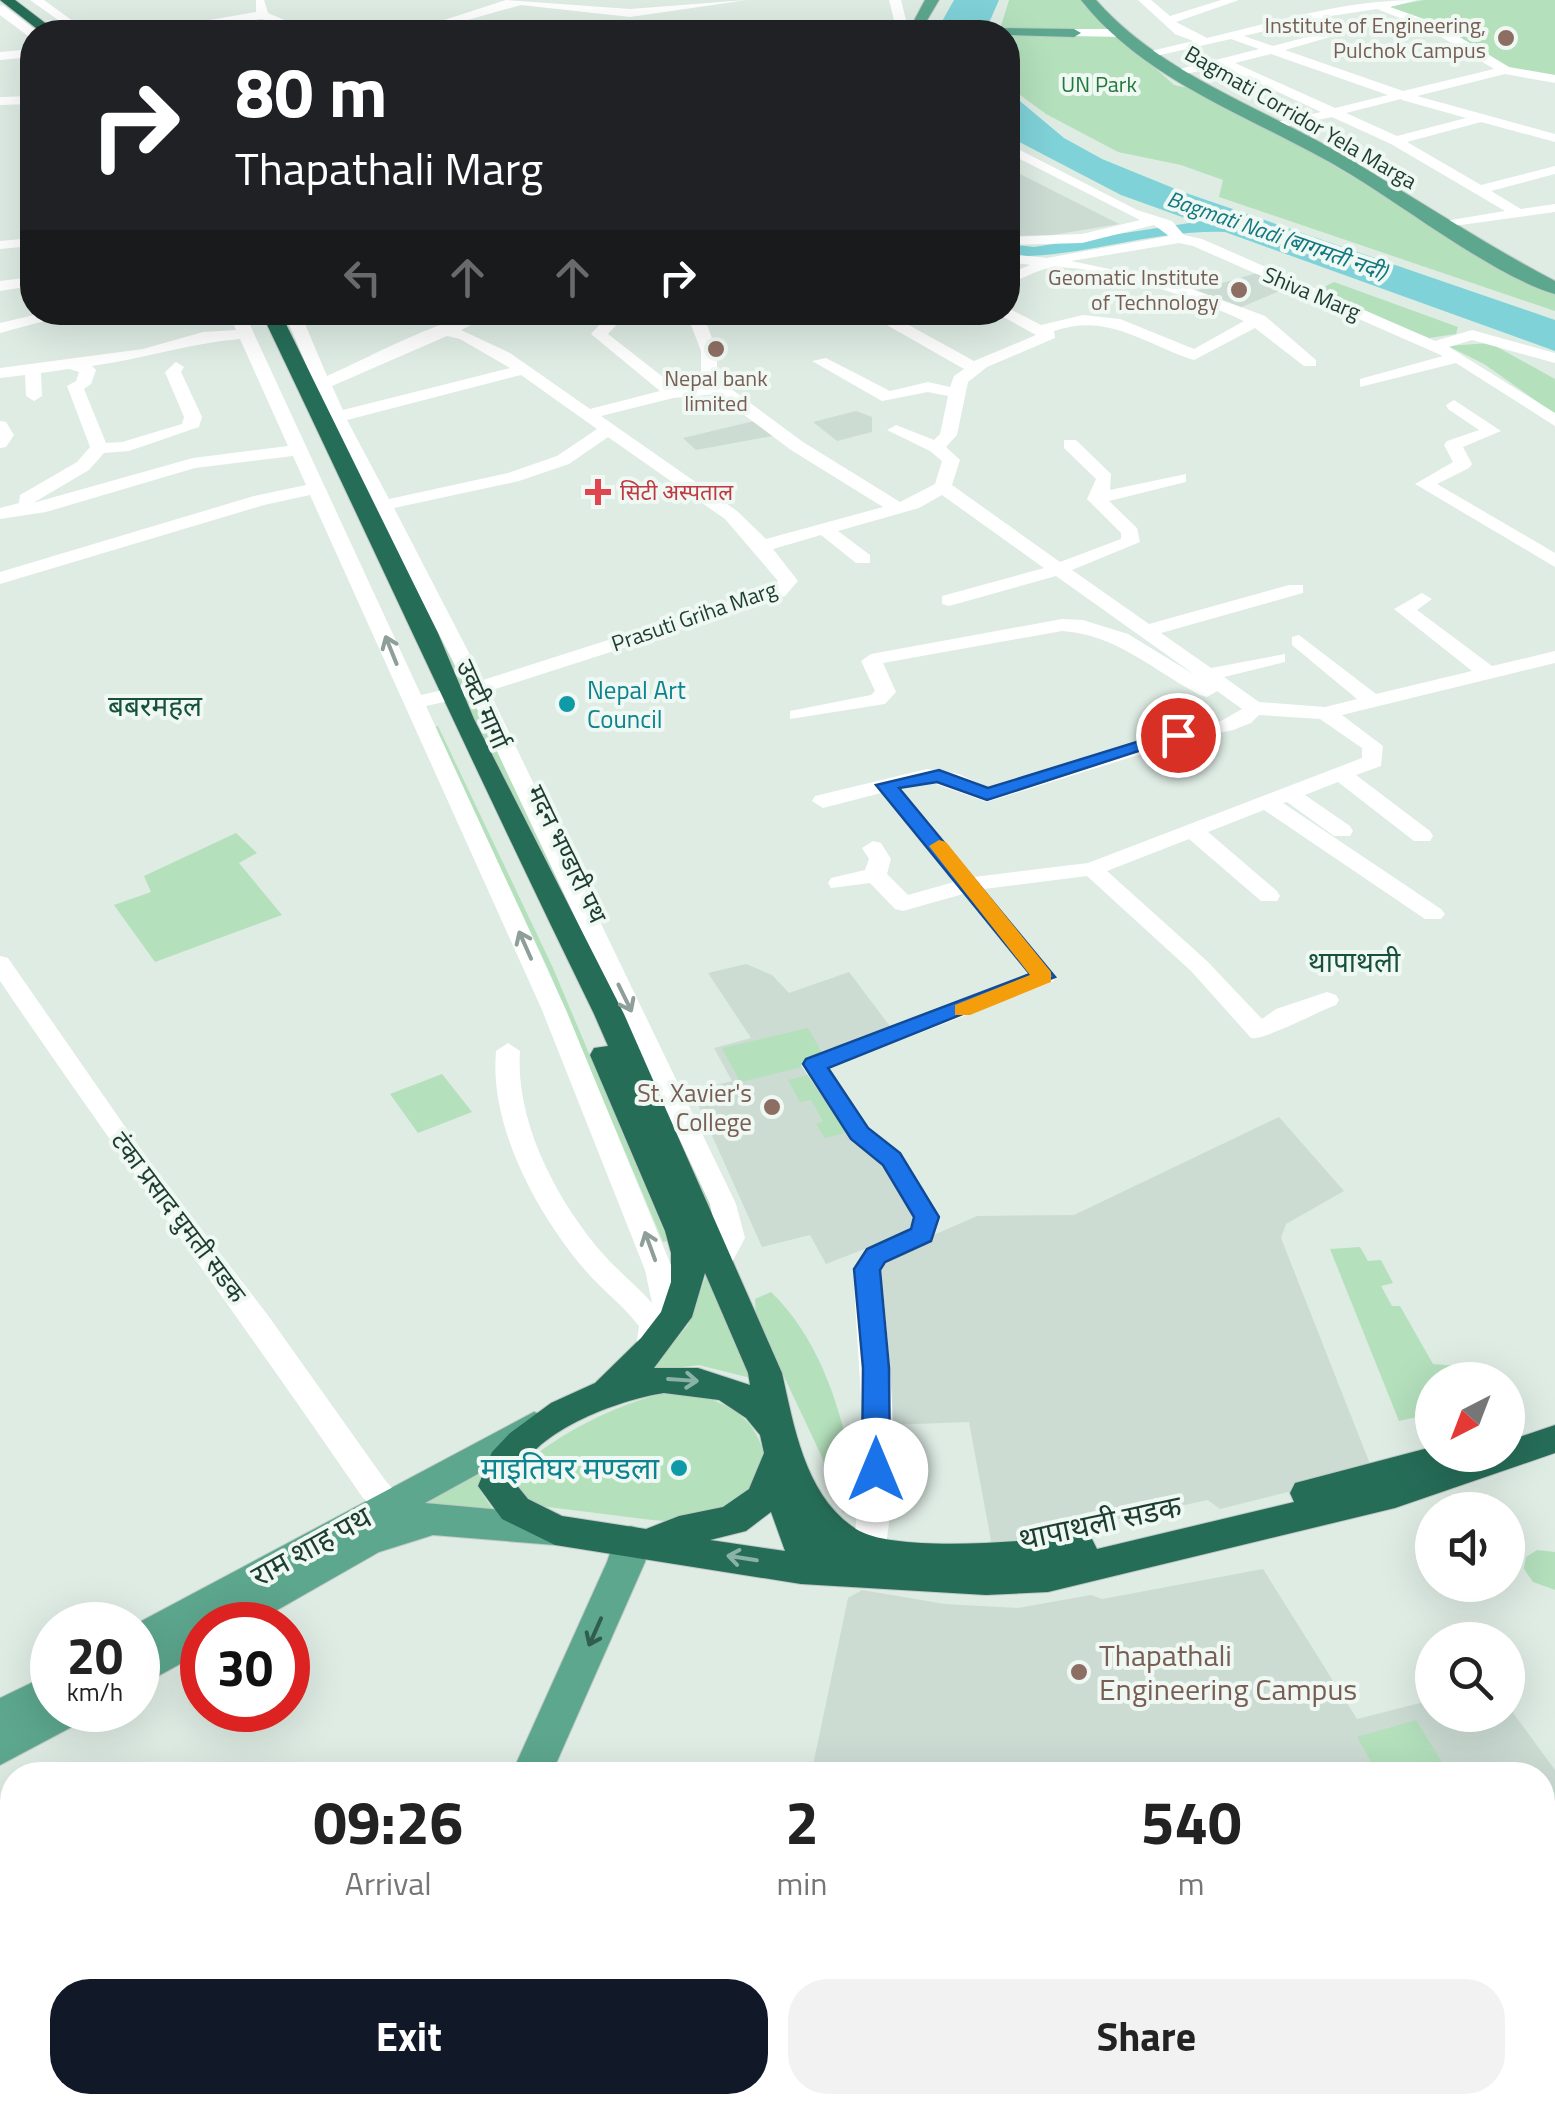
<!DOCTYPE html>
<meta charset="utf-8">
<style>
:root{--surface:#fff;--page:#f2f2f2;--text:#222;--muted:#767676;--accent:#111827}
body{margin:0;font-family:"Titillium Web","Noto Sans Devanagari",sans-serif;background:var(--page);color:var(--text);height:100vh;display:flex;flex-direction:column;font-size:38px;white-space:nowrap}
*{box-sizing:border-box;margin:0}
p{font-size:32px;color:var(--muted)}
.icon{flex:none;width:55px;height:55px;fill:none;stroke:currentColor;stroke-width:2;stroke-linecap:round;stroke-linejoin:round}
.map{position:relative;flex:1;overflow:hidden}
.side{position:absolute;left:0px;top:1762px;width:1555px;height:352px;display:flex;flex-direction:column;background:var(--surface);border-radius:40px 40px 0 0;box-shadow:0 10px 40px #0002}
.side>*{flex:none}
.guide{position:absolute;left:20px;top:20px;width:1000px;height:305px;border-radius:40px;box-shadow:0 10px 40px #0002;background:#202124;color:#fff;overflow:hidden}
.needle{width:65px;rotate:222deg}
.fabs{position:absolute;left:1415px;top:1362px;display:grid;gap:20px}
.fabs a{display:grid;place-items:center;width:110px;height:110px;border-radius:50%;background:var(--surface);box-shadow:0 10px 40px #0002;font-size:50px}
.speed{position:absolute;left:30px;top:1602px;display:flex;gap:20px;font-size:50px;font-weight:700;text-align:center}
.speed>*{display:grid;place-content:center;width:130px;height:130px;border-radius:50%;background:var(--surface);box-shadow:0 10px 40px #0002;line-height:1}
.speed small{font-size:25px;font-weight:400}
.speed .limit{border:15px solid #d22;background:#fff;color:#111}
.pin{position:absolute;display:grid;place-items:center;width:85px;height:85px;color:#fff;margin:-42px;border:5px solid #fff;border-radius:50%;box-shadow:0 2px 10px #0007}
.me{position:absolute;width:110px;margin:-55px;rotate:0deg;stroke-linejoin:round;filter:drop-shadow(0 0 8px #0008)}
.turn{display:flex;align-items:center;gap:35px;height:210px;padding:0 50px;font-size:45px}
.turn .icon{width:130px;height:130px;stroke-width:2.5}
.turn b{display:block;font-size:70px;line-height:85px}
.lanes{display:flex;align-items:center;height:95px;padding:0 50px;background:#0003;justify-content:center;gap:50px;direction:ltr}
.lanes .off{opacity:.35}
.eta{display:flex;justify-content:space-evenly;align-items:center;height:170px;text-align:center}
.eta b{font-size:60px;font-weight:700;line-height:70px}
.cta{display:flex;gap:20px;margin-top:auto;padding:20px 50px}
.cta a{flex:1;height:115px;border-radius:40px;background:var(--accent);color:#fff;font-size:40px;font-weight:700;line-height:115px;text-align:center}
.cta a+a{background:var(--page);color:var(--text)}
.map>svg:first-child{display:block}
</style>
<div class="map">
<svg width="1555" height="2113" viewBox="0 0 1555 2113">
<rect width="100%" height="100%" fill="#deece4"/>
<path fill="#ccdcd3" d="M1020 174 1119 224 1052 235 1008 236V178Z
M1257 273 1289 287 1239 308 1188 293Z
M856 411 872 417V432L837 441 813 422Z
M758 420 778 435 696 450 683 438Z
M746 964 772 975 789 993 849 972 892 1029 816 1053 892 1159 917 1217 908 1232 826 1264 810 1235 762 1247 692 1091 732 1081 714 1048 751 1038 708 973Z
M1279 1117 1344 1191 1286 1224 1281 1238 1370 1464 1348 1477 1220 1509 1208 1500 992 1546 969 1422 888 1425 872 1262 977 1216 1074 1215Z
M1263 1569 1357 1719 1432 1700V1715H1508V1706L1555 1770V1800L1543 1806 1542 1775H811L848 1598 862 1590 945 1604 1018 1608 1091 1595 1102 1599Z"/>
<path fill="#b4e0bc" d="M1009 0H1085L1112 30 1000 29Z
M1424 0H1555V75L1515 70 1387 7Z
M1008 34 1120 36 1174 85 1204 91 1555 293V311L1219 197 1223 180 1181 165 1118 152 1046 114 1008 86Z
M1334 282 1458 327 1456 334 1429 338 1316 291Z
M1490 343 1555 379V414L1484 364 1448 346Z
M371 495 563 882 724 1226 715 1228 472 719Z
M438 726 553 968 668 1241 663 1242 548 969 434 727Z
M236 833 257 853 239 863 282 915 155 962 114 905 151 892 144 876Z
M808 1028 827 1061 740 1082 722 1048Z
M823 1071 857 1130 825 1138 816 1124 823 1121 811 1100 800 1102 788 1080Z
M442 1074 472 1112 418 1133 390 1094Z
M1360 1247 1368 1261 1381 1260 1393 1283 1381 1286 1392 1306H1400L1433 1364 1469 1367 1492 1380H1432V1426L1426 1429 1417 1417 1399 1421 1330 1249Z
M707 1273 751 1378 699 1365 650 1371 688 1325Z
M771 1292C817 1336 838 1400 851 1460L864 1467 865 1480 856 1488H842L847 1511 843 1513 821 1455 756 1317 755 1299Z
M676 1391C717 1399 753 1409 764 1455L744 1503 678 1522 652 1520 532 1505 508 1480C543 1440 623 1399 676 1391Z
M484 1470 481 1492 496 1514 414 1504Z
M1537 1550 1555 1552V1590L1533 1582 1524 1569 1526 1557Z
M1416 1720 1450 1775H1379L1357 1737Z"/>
<path fill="#7fd2d8" d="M954 0H999L985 32H936Z
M1008 91 1064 138 1102 159 1183 192 1555 320V351L1225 232C1152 229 1081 259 1008 256V244L1034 247 1196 222 1121 195 1008 136Z"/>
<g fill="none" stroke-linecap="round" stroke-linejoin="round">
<defs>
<path id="major" d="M925 0H939L923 27 1074 29 1081 33 1074 37 908 32Z
M1081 0H1096C1160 72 1251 103 1332 149 1407 192 1478 241 1555 281V294C1496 277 1405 207 1350 174 1260 119 1148 85 1081 0Z
M534 1412 547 1416 552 1426 547 1436 425 1503 555 1515 568 1519 574 1530 568 1541 555 1545 433 1535 379 1552 251 1625H202V1652L138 1687 134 1625Z
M631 1526 644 1530 650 1541 645 1562 551 1775H511L607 1562 618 1530Z
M52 1673V1710H87L81 1722 0 1765V1698Z
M361 2102H407L403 2113H357Z"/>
<path id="highway" d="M0 0H15L57 32H41Z
M261 312H280L438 633 474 719 624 1014 782 1373C794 1426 805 1496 856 1529 895 1554 1032 1541 1079 1535L1092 1539 1097 1549 1294 1502 1290 1493 1295 1483 1432 1447V1455H1508V1441L1555 1425V1453L1395 1508 1048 1592 986 1595 801 1584 555 1545 502 1519 478 1486 492 1452 510 1433 551 1403 595 1383 641 1338 661 1312 671 1282V1253L665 1231 590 1055 594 1048 608 1046 594 1014C480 781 373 546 261 312ZM705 1273 748 1373 750 1385 698 1368H654L692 1317ZM664 1393 719 1400 746 1418 760 1435 764 1453 749 1489 723 1507 679 1516 646 1529 562 1516 528 1499 515 1483C527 1432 619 1400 664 1393ZM771 1512 785 1551 710 1540 746 1531Z"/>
</defs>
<use href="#major" stroke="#c0c9c6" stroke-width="2"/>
<use href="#highway" stroke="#c0c9c6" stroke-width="2"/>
<path fill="#fff" fill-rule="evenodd" d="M30 0H44L88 32H75Z
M256 0H264L268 13 312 32H296L262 19 175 31 169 27 256 12Z
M506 0 630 9 747 0 630 17 521 5 425 32H407Z
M889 0H901L908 28 926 27 931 32H883L896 28Z
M1138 0H1151L1170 16 1221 0H1239L1176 22 1207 38C1276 21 1346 0 1417 0L1390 7 1438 24 1509 67 1555 75V83L1505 74 1417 96 1555 134V142L1481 122 1407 142 1481 185 1555 166V174L1491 191 1521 209 1555 204V212L1439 228V222L1505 211 1391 144 1332 117 1273 129V123L1321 112 1222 66 1172 77V71L1259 49 1231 39 1147 58V52L1193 41 1175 34ZM1377 9 1430 30 1494 69 1403 91 1285 50 1351 31 1324 17ZM1310 20 1333 30 1273 46 1244 36ZM1271 54 1388 95 1335 108 1235 63ZM1401 99 1402 100 1466 118 1397 136 1346 113Z
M0 5 4 6 38 32 28 36 0 15Z
M1074 29H1124L1130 33 1124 37 1070 36Z
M32 49V57L0 60V52Z
M32 96V104L0 105V97Z
M1008 144 1137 210 1172 221 1184 235 1202 239 1435 341 1472 330 1555 353V363L1472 340 1449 347 1555 413V426L1456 363 1360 387V379L1443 356 1193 246 1179 243 1071 261 1176 283 1265 316 1316 360V366H1304L1255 328 1194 360C1144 344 1108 312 1054 331L1055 338 987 367 968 382 957 435 946 447 960 460 952 485 1060 562 1121 539V533L1087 499 1096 479 1064 448V440H1076L1111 474 1110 490 1186 474V482L1109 501 1137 528 1140 542 1072 570 1149 624 1289 585H1303V593L1161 633 1211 668 1285 654V662L1224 677 1259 702 1325 707 1357 699 1292 645V637L1299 635 1376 694 1472 671 1394 609 1422 593 1432 599 1417 610 1492 666 1555 651V663L1342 715 1383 746 1381 766 1356 775 1430 831 1433 836 1430 841H1414L1338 782 1305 795 1350 826 1353 831 1350 836H1334L1287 802 1283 803 1441 909 1445 914 1441 919H1425L1264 810 1208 832 1277 891 1280 896 1277 901H1261L1189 839 1107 871 1207 961 1262 1019 1276 1009 1327 992 1336 995 1339 1000 1336 1005C1317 1012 1263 1041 1251 1038L1191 971 1087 876 984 889 1052 972 1056 977 1052 982 829 1068 869 1127 901 1153 941 1217 932 1241 886 1263 881 1270C890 1364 901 1457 885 1551L880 1560 869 1564 858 1560 853 1551 864 1447 853 1269 866 1249 910 1228 913 1217 883 1165 851 1139 801 1065 805 1059 1029 974 963 894 903 911 895 909 870 883 831 888 828 883 831 878 865 870 869 859 862 848 873 841 881 843 891 859 887 874 908 895 954 882 881 793 823 808 812 801 815 796 927 769 959 774 988 788 1172 731 1221 721 1242 709 1217 691 1207 697 1200 695C1154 671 1116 634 1062 631L883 663 896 692 885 704 790 719V711L871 695 875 691 861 661 871 654 1062 619 1083 620 1128 634 1195 675 1056 576 949 606 942 604V596L1044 568 942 495 919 508 838 531 870 555V563H856L821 535 773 549 798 581 785 596 489 691 736 1204 745 1238 729 1268H709L705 1261 717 1238 710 1204 471 696 426 706 566 1010 673 1270 680 1301 677 1330 666 1340 660 1356 650 1359 640 1356 636 1348 639 1326C623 1305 602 1290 585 1270 537 1214 489 1126 496 1051L508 1043 520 1051C515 1122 557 1201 603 1254 618 1271 636 1285 652 1303L645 1270 542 1010 310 495 264 505 0 584V572L254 496 306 485 293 456 195 468 46 512 0 519V508L19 503 20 495 77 462 90 447 67 386 76 381 79 372 69 369 41 373 42 396 34 401 26 396 25 375 0 378V368L143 349 203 332 236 330 228 312H244L421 695 465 685 328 417 284 312H300L327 376C375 355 450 312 498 312L461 330 510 353 590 409 660 391 591 334 611 312H628L608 334 677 388 701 375V351L686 312H702L717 351V377L707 385H726L803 442 900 502 935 484 942 461 930 451 887 430 896 425 934 440 940 434 948 396 928 392 882 401 812 361 826 358 890 391 928 382 950 387 954 376 964 369 864 312H885L974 361 1036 335 1000 315 998 312H1008V308L1041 325 1083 315 1120 319 1194 349 1244 321C1202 301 1097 263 1051 268 1037 269 1022 280 1008 283V274L1030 265 1008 262V254L1047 258 1169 236 1154 225 1082 243 1008 245V237L1082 234 1140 220 1008 153ZM447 336 460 339 510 368 343 410 332 386ZM240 339 288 446 193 458 33 503 89 470 104 453 129 451 199 427 202 417 181 372 184 367 176 362 165 372 184 417 182 424 122 442 106 443 84 389 91 384 96 370 92 366C142 359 190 343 240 339ZM521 375 597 429 557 456 508 473 389 499 347 420ZM716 394 791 450 883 507 766 539 737 511 601 416 673 398ZM608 437 725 519 778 581 771 588 483 680 394 508 519 481 569 464ZM1259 715 1320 719 1362 748V758L1088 863 974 877 900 788 927 781 987 802 1183 741 1233 730 1251 723Z
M32 238V246L0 249V241Z
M32 277V286L0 291V281Z
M47 312H78L0 333V323Z
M1454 400 1501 431 1463 447 1472 464 1469 468 1437 484 1555 553V567L1415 484 1453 462 1444 445 1447 441 1479 430 1448 409 1446 405Z
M0 421 6 422 14 435 6 447 0 448Z
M0 956 8 958 151 1164 267 1314 385 1480 405 1503 401 1512C384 1517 376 1509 363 1498 244 1324 118 1155 0 981Z"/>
<use href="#major" fill="#5da78e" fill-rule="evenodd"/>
<use href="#highway" fill="#266d58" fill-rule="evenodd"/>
</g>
<defs><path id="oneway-shaft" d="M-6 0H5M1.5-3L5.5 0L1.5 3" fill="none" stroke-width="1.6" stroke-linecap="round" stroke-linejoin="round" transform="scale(2.5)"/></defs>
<g stroke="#8e9e98">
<use href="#oneway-shaft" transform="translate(391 650) rotate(-112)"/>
<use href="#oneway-shaft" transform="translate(525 945) rotate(-114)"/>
<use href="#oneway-shaft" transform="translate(625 998) rotate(64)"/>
<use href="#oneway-shaft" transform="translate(650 1246) rotate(-110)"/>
</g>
<g stroke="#8ab2a6">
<use href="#oneway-shaft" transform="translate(683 1380) rotate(4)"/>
<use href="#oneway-shaft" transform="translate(742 1558) rotate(-171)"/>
</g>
<use stroke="#305d4e" href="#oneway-shaft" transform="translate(595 1632) rotate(114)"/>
<path fill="#1a73e8" stroke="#114b97" stroke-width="2.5" d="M1172 731 1188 735 987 800 937 782 899 788 1055 977 828 1068 868 1128 900 1153 939 1217 931 1241 885 1262 880 1270 889 1368 890 1470 886 1478H866L862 1470 863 1368 854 1269 867 1249 911 1229 914 1217 883 1165 851 1139 803 1064 806 1059 1030 974 876 785 939 770 988 788Z"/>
<path fill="#f59e0b" d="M939 840 946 842 1051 972V982L970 1015H955V1005L1030 975 929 846Z"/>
<g fill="#8d6e63" stroke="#eff8f3" stroke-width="4">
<circle cx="1506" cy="38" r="10"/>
<circle cx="1239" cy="290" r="10"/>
<circle cx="716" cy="349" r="10"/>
<circle cx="772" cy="1107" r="10"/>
<circle cx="1079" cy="1672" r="10"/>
</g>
<path fill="#e0444e" stroke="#eff8f3" stroke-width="4" d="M593 477h10v10h10v10h-10v10h-10v-10h-10v-10h10z"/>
<g fill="#0f9aa8" stroke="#eff8f3" stroke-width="4">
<circle cx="567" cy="704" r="10"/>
<circle cx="679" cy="1468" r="10"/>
</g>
<g text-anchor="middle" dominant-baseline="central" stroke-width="8" stroke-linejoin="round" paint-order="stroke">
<g font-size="22" fill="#785e54" stroke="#eff8f3" text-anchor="end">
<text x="1486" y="25">Institute of Engineering,<tspan x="1486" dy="25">Pulchok Campus</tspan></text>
<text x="1219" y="277">Geomatic Institute<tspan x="1219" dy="25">of Technology</tspan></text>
<text x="716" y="378" text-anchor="middle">Nepal bank<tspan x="716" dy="25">limited</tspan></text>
</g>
<g font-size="22" fill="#23793d" stroke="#eff8f3">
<text x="1099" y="84">UN Park</text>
</g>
<g font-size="22" fill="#1d3d32" stroke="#eff8f3">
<text transform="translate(1301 117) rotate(30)">Bagmati Corridor Yela Marga</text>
<text transform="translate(1312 293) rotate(23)">Shiva Marg</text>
<text transform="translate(694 616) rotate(-19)">Prasuti Griha Marg</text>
</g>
<g font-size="22" font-style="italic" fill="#117780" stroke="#eff8f3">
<text transform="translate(1277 235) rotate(19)">Bagmati Nadi (बागमती नदी)</text>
</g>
<g font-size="22" fill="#be3a42" stroke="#eff8f3" text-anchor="start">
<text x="620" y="492">सिटी अस्पताल</text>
</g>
<g font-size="25" fill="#0d838f" stroke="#eff8f3" text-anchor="start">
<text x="587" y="690">Nepal Art<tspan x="587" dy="29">Council</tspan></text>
</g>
<g font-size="25" fill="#1d3d32" stroke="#eff8f3">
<text transform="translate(483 704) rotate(66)">उक्टी मार्गा</text>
<text transform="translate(567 854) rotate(64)">मदन भण्डारी पथ</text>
<text transform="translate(179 1217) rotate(53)">टंका प्रसाद घुमती सडक</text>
</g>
<g font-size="25" fill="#785e54" stroke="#eff8f3" text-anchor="end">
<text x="752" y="1093">St. Xavier's<tspan x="752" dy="29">College</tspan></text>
</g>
<g font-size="28" fill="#17513e" stroke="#eff8f3">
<text x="155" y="705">बबरमहल</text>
<text x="1354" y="961">थापाथली</text>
</g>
<g font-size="30" fill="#0d838f" stroke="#eff8f3" text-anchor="end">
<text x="659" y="1468">माइतिघर मण्डला</text>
</g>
<g font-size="30" fill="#1d3d32" stroke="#eff8f3">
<text transform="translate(1100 1522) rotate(-12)">थापाथली सडक</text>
<text transform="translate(311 1546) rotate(-29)">राम शाह पथ</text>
</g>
<g font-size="30" fill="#785e54" stroke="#eff8f3" text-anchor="start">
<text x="1099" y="1655">Thapathali<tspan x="1099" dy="34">Engineering Campus</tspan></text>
</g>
</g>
</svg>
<div class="fabs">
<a><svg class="needle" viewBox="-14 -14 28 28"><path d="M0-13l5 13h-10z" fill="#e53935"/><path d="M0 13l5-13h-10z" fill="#767676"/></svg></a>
<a><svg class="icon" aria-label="sound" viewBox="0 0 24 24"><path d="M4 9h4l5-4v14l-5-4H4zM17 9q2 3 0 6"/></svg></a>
<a><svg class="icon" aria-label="search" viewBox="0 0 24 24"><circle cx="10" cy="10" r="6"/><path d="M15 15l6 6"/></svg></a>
</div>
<div class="speed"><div>20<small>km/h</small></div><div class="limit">30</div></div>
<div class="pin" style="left:1178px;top:735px;background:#d93025"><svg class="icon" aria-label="arrive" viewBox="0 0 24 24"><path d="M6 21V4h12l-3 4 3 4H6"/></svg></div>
<svg class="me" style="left:876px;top:1470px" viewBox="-20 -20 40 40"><circle r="19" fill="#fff"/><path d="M0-13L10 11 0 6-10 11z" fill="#1a73e8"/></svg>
<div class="guide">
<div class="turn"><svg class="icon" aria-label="right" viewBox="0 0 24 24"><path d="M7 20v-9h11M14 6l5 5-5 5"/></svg><div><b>80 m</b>Thapathali Marg</div></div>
<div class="lanes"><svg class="icon off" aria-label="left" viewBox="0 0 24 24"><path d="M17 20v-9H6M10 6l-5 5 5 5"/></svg><svg class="icon off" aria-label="ahead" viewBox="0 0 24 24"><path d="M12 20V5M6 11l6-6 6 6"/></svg><svg class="icon off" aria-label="ahead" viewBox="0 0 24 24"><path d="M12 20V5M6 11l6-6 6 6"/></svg><svg class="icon" aria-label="right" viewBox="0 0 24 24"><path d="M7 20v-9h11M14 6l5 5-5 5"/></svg></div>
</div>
<section class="side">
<div class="eta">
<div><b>09:26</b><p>Arrival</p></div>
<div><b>2</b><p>min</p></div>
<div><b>540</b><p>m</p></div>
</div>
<div class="cta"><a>Exit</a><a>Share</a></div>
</section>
</div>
